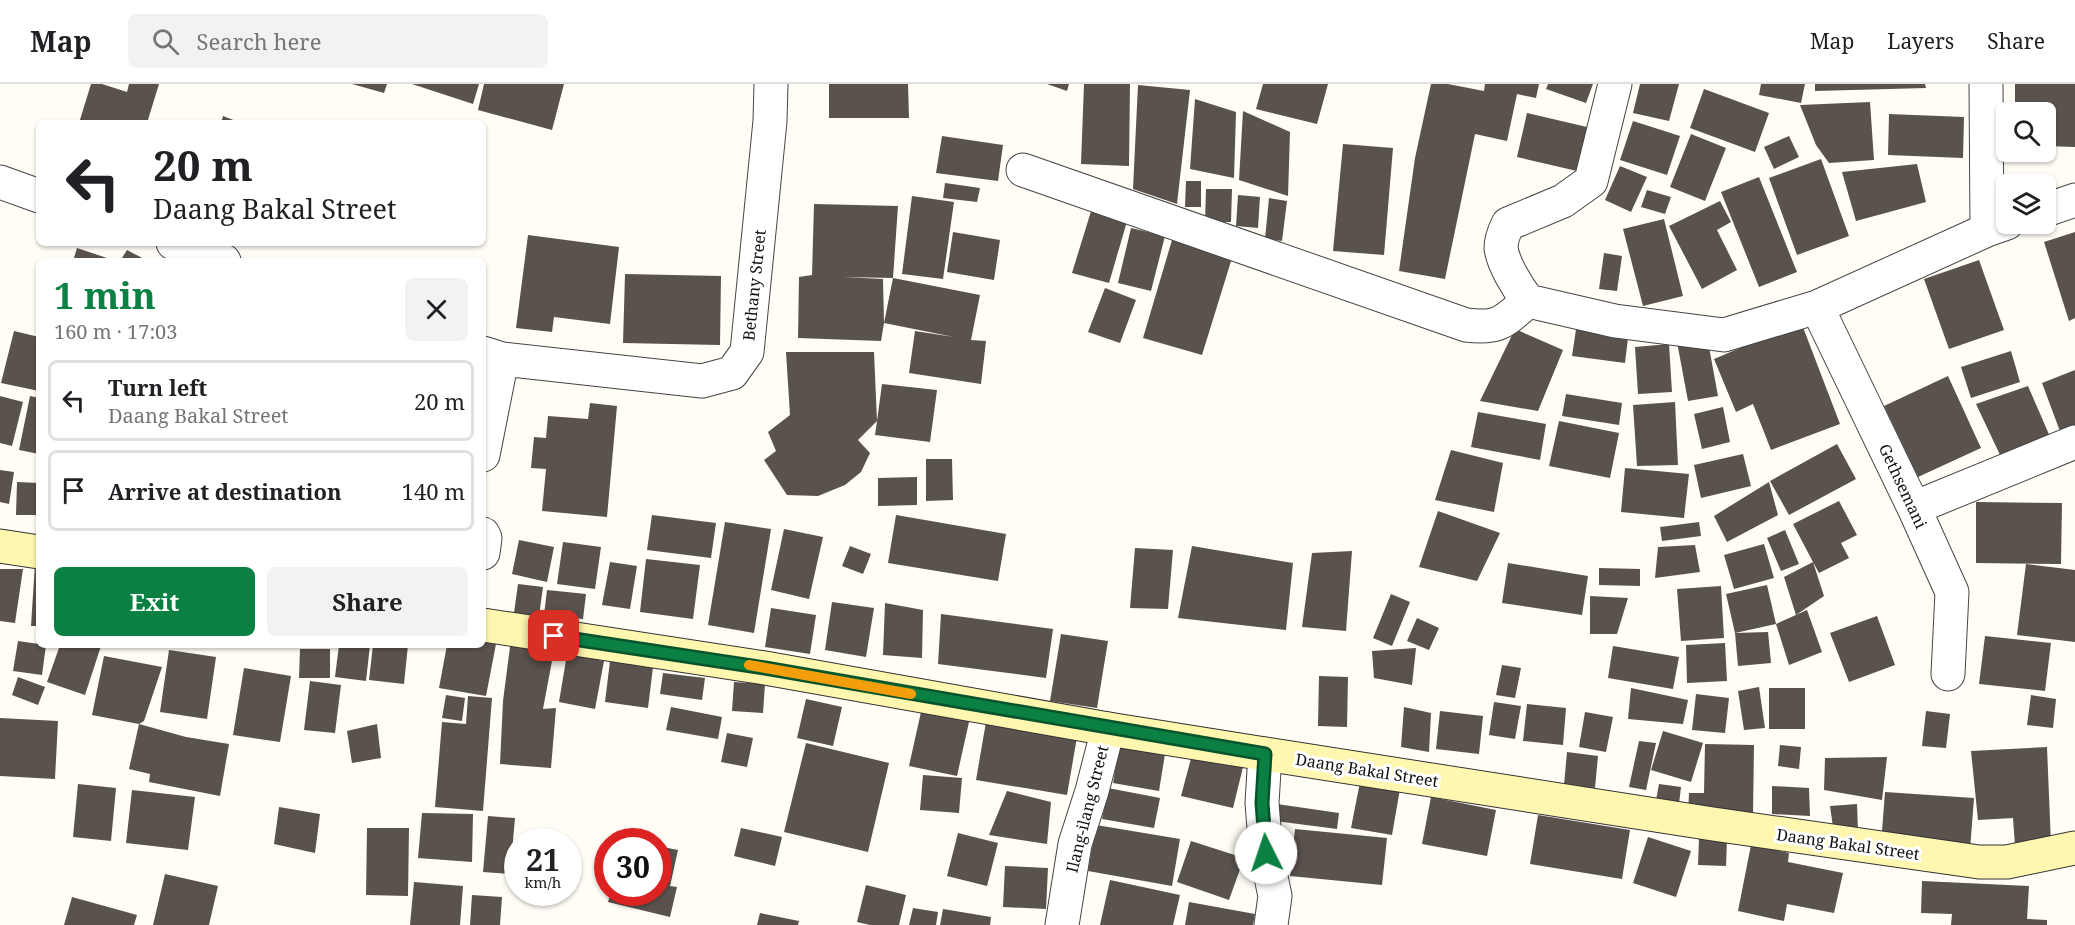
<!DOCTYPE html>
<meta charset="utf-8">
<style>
:root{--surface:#fff;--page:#f2f2f2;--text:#202124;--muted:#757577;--line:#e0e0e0;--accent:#0b8043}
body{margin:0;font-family:"Noto Serif",serif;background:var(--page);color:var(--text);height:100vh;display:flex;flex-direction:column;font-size:22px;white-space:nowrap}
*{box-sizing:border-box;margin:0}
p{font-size:20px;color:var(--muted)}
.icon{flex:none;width:33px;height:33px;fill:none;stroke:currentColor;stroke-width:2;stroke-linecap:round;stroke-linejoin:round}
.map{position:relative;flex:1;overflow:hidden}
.details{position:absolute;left:36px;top:174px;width:450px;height:390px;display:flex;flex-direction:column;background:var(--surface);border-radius:9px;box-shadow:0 2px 4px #0004}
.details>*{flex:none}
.hud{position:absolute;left:36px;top:36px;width:450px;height:126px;border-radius:9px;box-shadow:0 2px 4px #0004;background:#fff;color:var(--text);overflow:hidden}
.controls{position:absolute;left:1996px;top:18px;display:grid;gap:12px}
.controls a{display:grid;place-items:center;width:60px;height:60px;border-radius:9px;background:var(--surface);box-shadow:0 2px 4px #0004;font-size:30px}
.speed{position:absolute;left:504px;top:744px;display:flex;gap:12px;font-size:30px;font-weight:700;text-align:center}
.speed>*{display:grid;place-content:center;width:78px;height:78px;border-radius:50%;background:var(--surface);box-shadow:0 2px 4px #0004;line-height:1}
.speed small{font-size:15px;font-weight:400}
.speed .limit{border:9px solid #d22;background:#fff;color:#111}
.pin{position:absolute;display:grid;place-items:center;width:51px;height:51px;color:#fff;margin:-26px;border-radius:12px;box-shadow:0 3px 9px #0006}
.me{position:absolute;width:66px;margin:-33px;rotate:356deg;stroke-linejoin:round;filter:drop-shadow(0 0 4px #0008)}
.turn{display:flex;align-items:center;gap:21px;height:126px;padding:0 18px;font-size:27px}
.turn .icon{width:78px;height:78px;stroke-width:2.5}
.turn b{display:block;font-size:42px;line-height:51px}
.round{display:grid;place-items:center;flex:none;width:63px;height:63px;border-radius:9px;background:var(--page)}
.summary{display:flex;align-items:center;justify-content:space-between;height:102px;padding:0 18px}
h1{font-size:36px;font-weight:700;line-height:45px;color:var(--accent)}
.action{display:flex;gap:12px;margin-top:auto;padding:12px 18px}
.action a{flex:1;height:69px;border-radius:9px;background:var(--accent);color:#fff;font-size:24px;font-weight:700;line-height:69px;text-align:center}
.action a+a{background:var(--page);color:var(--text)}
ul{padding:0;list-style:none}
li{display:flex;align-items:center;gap:18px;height:81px;margin:0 12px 9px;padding:0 6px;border:3px solid var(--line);border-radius:9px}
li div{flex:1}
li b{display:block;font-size:22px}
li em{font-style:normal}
header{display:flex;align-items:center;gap:36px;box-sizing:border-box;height:84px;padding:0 30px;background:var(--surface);border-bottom:2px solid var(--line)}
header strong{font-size:28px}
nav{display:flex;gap:33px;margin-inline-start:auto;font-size:21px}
.search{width:420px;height:54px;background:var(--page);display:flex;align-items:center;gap:15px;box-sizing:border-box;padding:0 21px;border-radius:9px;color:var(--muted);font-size:22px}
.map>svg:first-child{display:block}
</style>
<header>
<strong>Map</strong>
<div class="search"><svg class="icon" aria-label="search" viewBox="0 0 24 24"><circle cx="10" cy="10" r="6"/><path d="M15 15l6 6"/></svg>Search here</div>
<nav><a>Map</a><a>Layers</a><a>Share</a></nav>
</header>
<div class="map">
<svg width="2075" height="841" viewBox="0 0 2075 841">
<rect width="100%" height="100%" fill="#fffdf5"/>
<path fill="#5a524d" d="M91 0H102L127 8 129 0H159L147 39H79Z
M352 0H387L384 9Z
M412 0H479L473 20Z
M484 0H564L552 46 478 26Z
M829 0H908L909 34H829Z
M1047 0H1069L1067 7Z
M1084 0H1130L1129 82 1081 80Z
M1263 0H1328L1317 40 1256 25Z
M1431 0H1448L1484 7 1485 0H1539L1536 14 1517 10 1507 57 1475 50 1445 195 1399 187 1415 74Z
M1548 0H1593L1586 19 1546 5Z
M1640 0H1679L1669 37 1633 29Z
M1761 0H1805L1801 19 1759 11Z
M1815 0H1925L1926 4 1815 7Z
M2015 0H2075V63L2046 62V28H2015Z
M1138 1 1190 6 1177 120 1133 105Z
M1704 5 1769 29 1755 68 1690 44Z
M1195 15 1236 28 1234 94 1190 85Z
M1870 18 1874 76 1829 79 1816 61 1800 21Z
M1243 27 1290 48 1288 112 1239 96Z
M1527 29 1587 43 1577 87 1517 73Z
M1889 30 1964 33 1963 74 1888 71Z
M223 32 241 39H221Z
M1633 37 1680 52 1667 91 1620 76Z
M1691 50 1726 64 1705 117 1670 103Z
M942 52 1003 61 998 97 936 89Z
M1789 52 1799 73 1774 85 1764 63Z
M1343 60 1393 64 1384 171 1333 167Z
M1821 75 1849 152 1797 171 1769 94Z
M1917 80 1926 118 1856 137 1842 88Z
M1620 82 1647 93 1631 128 1605 116Z
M1759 93 1797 188 1759 203 1721 108Z
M1186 97H1201V123H1185Z
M945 99 980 104 977 118 943 114Z
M1206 105H1232L1231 138H1205Z
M1647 106 1671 113 1665 130 1641 123Z
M1238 111 1260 113 1258 144 1236 142Z
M912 112 954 118 943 195 902 190Z
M1269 114 1287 117 1282 157 1265 155Z
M1720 117 1731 138 1717 146 1737 186 1702 205 1669 142Z
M814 120 898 122 893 194 843 193 883 195 884 239 893 194 980 211 971 256 986 257 981 300 909 289 915 247 954 253 884 239 881 257 798 254 799 193 812 191Z
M1092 124 1128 134 1109 199 1072 189Z
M1664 135 1683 212 1643 222 1623 145Z
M1131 144 1165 152 1151 207 1118 199Z
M953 148 1000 156 994 196 947 188Z
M2075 148V234L2069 237 2044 158Z
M528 151 619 163 610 240 554 233 552 248 516 244Z
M1172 156 1232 174 1202 271 1143 254Z
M77 164 116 177H73Z
M127 166 148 177H120Z
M1604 169 1622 172 1617 207 1599 205Z
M1979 176 2004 246 1949 265 1924 195Z
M625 190 721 192 720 261 623 259Z
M1105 204 1136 216 1120 259 1088 248Z
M1578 232 1628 254 1625 279 1572 272Z
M1801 238 1840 340 1771 366 1753 320 1736 328 1714 275Z
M1515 245 1563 266 1538 327 1480 317Z
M14 247 39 253V307L1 299Z
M1707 252 1718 312 1688 317 1677 258Z
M1669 260 1672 308 1638 310 1635 263Z
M2011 267 2020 298 1971 314 1961 283Z
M786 268H874L877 337 882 300 937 306 930 358 875 351 877 337 858 356 870 369 861 388 845 401 818 412 787 411 764 376 776 367 768 348 790 331Z
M2075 286V345L2061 350 2042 299Z
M1948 292 1981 364 1918 393 1884 322Z
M2028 302 2051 355 2001 373 1976 320Z
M1566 310 1622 319 1619 341 1562 332Z
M0 312 23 318 12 362 0 359Z
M30 312 39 314V370L19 366Z
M1675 318 1678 381 1637 382 1633 321Z
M590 319 617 322 607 433 542 427 546 385 531 384 534 353 546 354 548 332 588 335Z
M1723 323 1730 358 1702 365 1694 330Z
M1478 328 1546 340 1540 376 1471 363Z
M1559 337 1619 349 1610 394 1549 382Z
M1837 360 1856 395 1789 431 1770 397Z
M1451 366 1503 379 1494 428 1435 416Z
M1743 370 1751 402 1701 414 1694 381Z
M926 375H952L953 416 926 417Z
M1625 384 1689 390 1684 434 1621 428Z
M0 386 14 388 9 420 0 418Z
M917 393V421L878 422V394Z
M17 398 39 399V431H16Z
M1769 398 1778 431 1727 458 1714 432Z
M1839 417 1857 451 1841 459 1849 474 1819 489 1813 478 1824 512 1796 531 1784 493 1813 478 1793 440Z
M1976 418 2062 419 2061 480 1976 479Z
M1438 427 1500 449 1477 497 1419 483Z
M652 431 716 439 711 474 647 466Z
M896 431 1006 450 998 497 888 479Z
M725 438 771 445 754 549 708 541Z
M1699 438 1701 452 1662 457 1660 443Z
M784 445 823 453 809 515 771 506Z
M1785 446 1799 480 1781 487 1767 454Z
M519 456 554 463 547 498 512 490Z
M563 458 601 463 595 505 557 500Z
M1764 460 1774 494 1734 505 1724 471Z
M1695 461 1700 488 1655 494 1658 463Z
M850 462 871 470 863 490 842 482Z
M1192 462 1293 479 1286 546 1178 534Z
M1135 464 1173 466 1168 525 1130 524Z
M1352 467 1346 547 1302 543 1312 469Z
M646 475 700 481 693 535 640 528Z
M610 478 637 482 630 525 602 521Z
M1508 479 1588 492 1582 531 1502 519Z
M35 480 39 481V542H31Z
M2026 480 2075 486V558L2017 551Z
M1599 484 1640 485V502L1599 501Z
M0 485H23L15 539 0 537Z
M518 500 543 503 539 532 514 529Z
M1767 501 1776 540 1735 549 1726 510Z
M1721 502 1724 554 1681 557 1677 505Z
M547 506 586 510 583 535 544 531Z
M1391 510 1410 518 1392 562 1373 554Z
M1590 512 1628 514 1617 550H1590Z
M832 518 874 524 866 573 825 566Z
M885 519 923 526 922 574 883 571Z
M771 524 816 531 810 570 765 563Z
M1807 526 1822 568 1789 581 1776 540Z
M941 530 1053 545 1046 594 938 580Z
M1877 532 1895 581 1849 598 1830 549Z
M1417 534 1439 544 1429 566 1407 557Z
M1768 548 1771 579 1738 582 1735 549Z
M1061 550 1108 557 1097 624 1050 617Z
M1985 552 2051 559 2045 607 1979 600Z
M511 555 555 561 543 625 556 624 551 684 500 680 503 617Z
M18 557 46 561 42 591 13 587Z
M483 557 496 560 486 612 439 604 447 561H483Z
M1725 559 1727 597 1687 599 1686 561Z
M60 561 101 562 85 611 47 598Z
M339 561H370L366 597 335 593Z
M373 561H408L404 600 369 596Z
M1613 562 1679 573 1673 605 1608 594Z
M1416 564 1412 601 1374 594 1372 567Z
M300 565H330V594H299Z
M169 566 216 573 207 635 160 628Z
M567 570 604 577 595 625 559 618Z
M104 572 162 583 144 637 139 640 186 653 229 660 220 712 149 698 150 690 129 685 139 640 92 631Z
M610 577 653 583 648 624 605 618Z
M1502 581 1521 584 1515 614 1496 611Z
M244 584 291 592 280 658 233 651Z
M663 589 705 594 702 616 660 610Z
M1319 592 1348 593 1347 643 1318 642Z
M18 593 45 603 38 621 12 611Z
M310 597 341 601 335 649 304 646Z
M734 598 765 600 763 629 732 627Z
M1759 603 1765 644 1744 646 1738 607Z
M1631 604 1688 616 1683 640 1628 635Z
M1769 604H1805V645H1769Z
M1696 610 1729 614 1725 649 1692 646Z
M446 611 465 614 462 637 442 634Z
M2031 611 2056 615 2053 644 2027 641Z
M468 612 492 614 483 727 435 723 442 638 466 640Z
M806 615 842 623 833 662 797 654Z
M1494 618 1521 622 1515 655 1489 651Z
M923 619 971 629 957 692 909 682Z
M1527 620 1566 624 1563 661 1523 657Z
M671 623 722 633 718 655 666 646Z
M1404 623 1431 629 1429 668 1401 663Z
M1440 627 1483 632 1479 670 1436 665Z
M1926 627 1950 630 1946 664 1922 662Z
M1585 628 1613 633 1606 668 1579 663Z
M0 634 58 637 55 695 0 692Z
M986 638 1077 653 1067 711 976 696Z
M377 640 381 674 352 679 347 647Z
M1663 647 1703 659 1691 698 1651 686Z
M727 649 753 654 747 683 721 678Z
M1639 657 1656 659 1646 706 1629 703Z
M806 659 889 679 868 768 784 748Z
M1705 660 1754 661 1753 732 1688 731 1689 709H1704Z
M1780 661 1801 663 1799 685 1778 682Z
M1119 663 1165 670 1159 707 1113 699Z
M2047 663 2051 760 2015 762 2013 734 1978 736 1971 667Z
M1193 667 1244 679 1233 724 1181 712Z
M1567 668 1598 672 1595 704 1564 701Z
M1887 673 1882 716 1824 706 1825 674Z
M923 691 962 694 959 729 920 726Z
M1360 698 1400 705 1392 751 1351 744Z
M78 700 116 704 111 757 73 753Z
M1659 700 1681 703 1679 720 1656 716Z
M1772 702 1809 704 1810 732 1772 730Z
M1108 704 1160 714 1154 744 1102 735Z
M132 706 195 713 188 766 126 759Z
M1007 707 1051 718 1047 760 989 751Z
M1885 708 1974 714 1970 766 1881 760Z
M1431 713 1496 726 1487 772 1422 760Z
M1277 720 1339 729 1337 745 1275 737Z
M1857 720 1858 747 1834 750 1830 722Z
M279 723 320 730 315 769 274 760Z
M422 729 473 730 472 778 418 774Z
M1538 731 1630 746 1622 795 1530 780Z
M488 732 515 734 510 790 483 788Z
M1096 741 1180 755 1172 802 1088 787Z
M367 744H409L408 812 366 811Z
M741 744 782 753 775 782 734 772Z
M1295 745 1387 754 1382 801 1290 792Z
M958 749 998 759 987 802 947 792Z
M1648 753 1691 767 1676 813 1633 799Z
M1699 754 1727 755 1726 782 1698 781Z
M1191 757 1244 774 1229 816 1177 798Z
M1751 761 1789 769 1788 778 1843 789 1834 829 1787 820 1784 837 1738 827Z
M658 762 678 766 670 802 677 803 670 833 608 818 611 808H658Z
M1005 782 1048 784 1046 825 1003 823Z
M165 790 218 802 209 841H153Z
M1110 796 1180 811 1173 841H1100Z
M1922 797 2029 802 2027 835 2047 836V841H1951L1952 830 1921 829Z
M414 798 463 802 460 841H410Z
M866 801 906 811 899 841H870L857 838Z
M472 811 502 813 500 841H470Z
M72 813 137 831 134 841H64Z
M1189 818 1255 830 1253 841H1185Z
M913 824 938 828 936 841H909Z
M943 825 991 833 990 841H940Z
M760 829 799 837 798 841H757Z"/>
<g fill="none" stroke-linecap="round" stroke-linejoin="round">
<defs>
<path id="street" d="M1986 0 1987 146
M1023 86 1466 241C1500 245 1503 238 1528 217L1615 237 1724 251 1817 223 1987 146 2007 139
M0 98 39 112
M2046 126 2075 116
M173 159 224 177
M1528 217C1518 204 1503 180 1501 164 1501 155 1504 148 1508 140L1563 117 1591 97 1615 0
M1817 223 1914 424 1952 508 1948 590
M483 269 502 275 702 297 732 289 747 268 770 37 771 0
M483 371 502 275
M1914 424 2075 358
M483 450 485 454 483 469
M1265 670 1262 719 1266 769 1275 812 1271 841
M1062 841 1075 760 1092 707 1108 645"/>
<path id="secondary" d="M0 462 39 468
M483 541 765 584 1108 645 1265 670 1713 740 1979 778H2007L2075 764"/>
</defs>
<use href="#street" stroke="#444" stroke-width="35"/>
<use href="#secondary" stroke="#333" stroke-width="35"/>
<use href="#street" stroke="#fff" stroke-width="33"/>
<use href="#secondary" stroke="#fff6b0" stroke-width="33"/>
</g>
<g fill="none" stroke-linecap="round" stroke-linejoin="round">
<defs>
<path id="route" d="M554 552 765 584 1265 670 1262 719 1266 769"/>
</defs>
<use href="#route" stroke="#07532c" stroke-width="15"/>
<use href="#route" stroke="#0b8043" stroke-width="10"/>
<path stroke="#f59e0b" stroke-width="10" d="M749 581 911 610"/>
</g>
<g text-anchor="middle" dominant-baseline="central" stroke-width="6" stroke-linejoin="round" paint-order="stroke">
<g font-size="16" fill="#111" stroke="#fff">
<text transform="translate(754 201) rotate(-84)">Bethany Street</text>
<text transform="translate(1903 402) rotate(65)">Gethsemani</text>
<text transform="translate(1367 686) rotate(9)">Daang Bakal Street</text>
<text transform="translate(1087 725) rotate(-76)">Ilang-ilang Street</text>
<text transform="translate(1848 760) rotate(8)">Daang Bakal Street</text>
</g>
</g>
</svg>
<div class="controls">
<a><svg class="icon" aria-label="search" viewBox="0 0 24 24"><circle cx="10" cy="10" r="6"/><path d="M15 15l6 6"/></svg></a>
<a><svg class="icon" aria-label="layers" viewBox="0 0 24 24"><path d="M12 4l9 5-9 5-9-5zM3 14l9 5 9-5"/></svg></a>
</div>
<div class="speed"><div>21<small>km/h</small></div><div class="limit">30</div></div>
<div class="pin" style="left:554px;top:552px;background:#d93025"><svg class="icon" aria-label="arrive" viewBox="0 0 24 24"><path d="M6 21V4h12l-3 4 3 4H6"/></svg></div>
<svg class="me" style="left:1266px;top:769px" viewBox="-20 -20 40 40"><circle r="19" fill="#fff"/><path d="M0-13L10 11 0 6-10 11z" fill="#0b8043"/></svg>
<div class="hud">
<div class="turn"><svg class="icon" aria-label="left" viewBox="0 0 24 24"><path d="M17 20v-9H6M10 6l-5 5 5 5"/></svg><div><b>20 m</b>Daang Bakal Street</div></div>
</div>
<section class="details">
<div class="summary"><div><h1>1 min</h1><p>160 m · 17:03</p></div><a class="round"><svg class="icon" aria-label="close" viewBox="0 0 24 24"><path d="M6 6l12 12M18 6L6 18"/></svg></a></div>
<ul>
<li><svg class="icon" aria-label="left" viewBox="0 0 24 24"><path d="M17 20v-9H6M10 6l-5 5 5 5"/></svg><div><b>Turn left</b><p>Daang Bakal Street</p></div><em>20 m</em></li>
<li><svg class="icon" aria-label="arrive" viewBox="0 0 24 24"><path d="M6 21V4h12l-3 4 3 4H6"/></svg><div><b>Arrive at destination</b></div><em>140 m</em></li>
</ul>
<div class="action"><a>Exit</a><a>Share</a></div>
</section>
</div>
